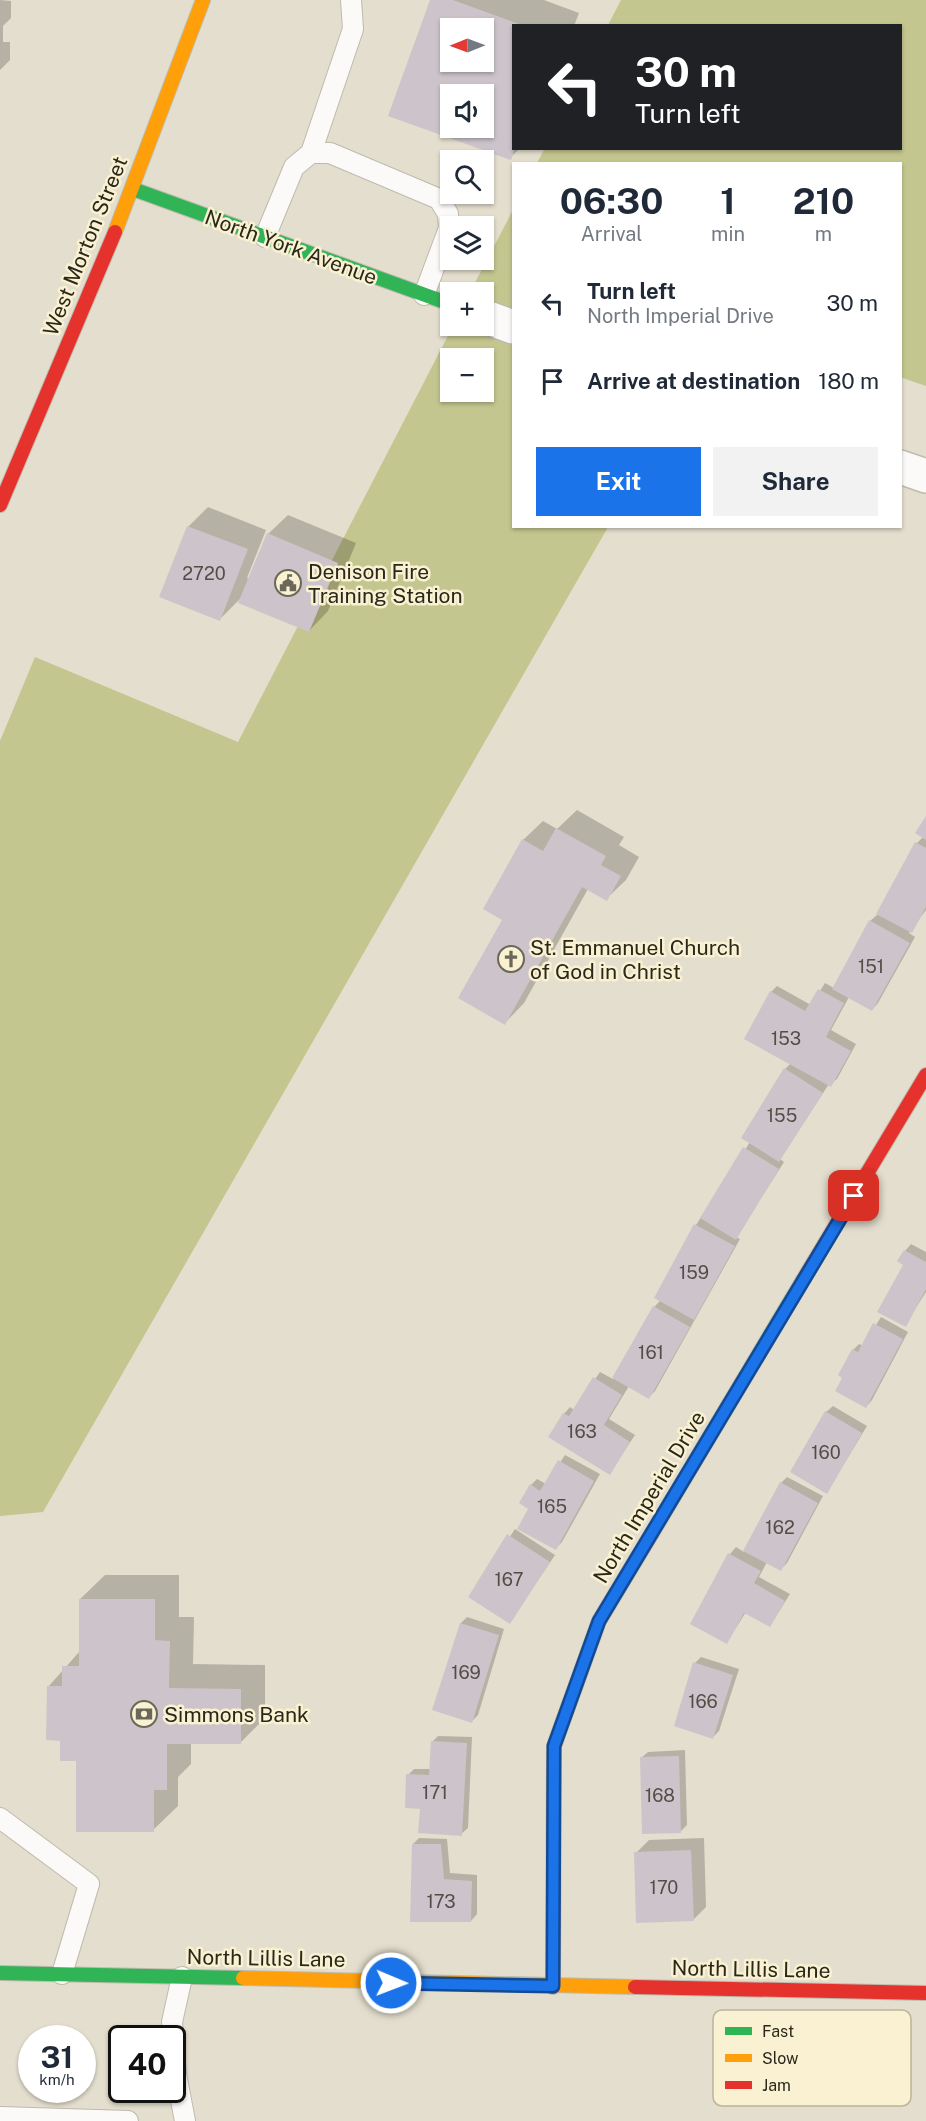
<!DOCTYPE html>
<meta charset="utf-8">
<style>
:root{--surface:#fff;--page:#f2f2f3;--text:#1f2937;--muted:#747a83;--accent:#1a73e8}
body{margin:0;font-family:"Public Sans",sans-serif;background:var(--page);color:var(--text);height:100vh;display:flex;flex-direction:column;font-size:22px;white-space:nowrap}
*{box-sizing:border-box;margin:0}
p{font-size:20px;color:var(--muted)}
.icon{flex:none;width:33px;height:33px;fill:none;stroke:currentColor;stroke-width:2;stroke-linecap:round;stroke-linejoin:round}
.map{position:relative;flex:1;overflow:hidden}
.sheet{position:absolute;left:512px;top:162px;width:390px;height:366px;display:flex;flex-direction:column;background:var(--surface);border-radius:0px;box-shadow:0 2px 4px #0004}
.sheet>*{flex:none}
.top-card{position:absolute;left:512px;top:24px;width:390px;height:126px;border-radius:0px;box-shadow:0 2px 4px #0004;background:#202124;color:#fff;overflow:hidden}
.needle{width:39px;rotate:269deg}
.tools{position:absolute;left:440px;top:18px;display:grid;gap:12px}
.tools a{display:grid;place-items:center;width:54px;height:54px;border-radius:0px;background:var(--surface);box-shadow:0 2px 4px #0004;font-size:30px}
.speed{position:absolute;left:18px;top:2025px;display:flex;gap:12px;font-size:30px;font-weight:700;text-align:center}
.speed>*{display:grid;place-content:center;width:78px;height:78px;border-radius:50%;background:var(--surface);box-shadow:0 2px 4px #0004;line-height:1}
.speed small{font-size:15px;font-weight:400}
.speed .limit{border:3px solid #111;border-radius:9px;background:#fff;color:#111}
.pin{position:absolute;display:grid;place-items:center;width:51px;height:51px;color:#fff;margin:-26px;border-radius:12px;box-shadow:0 3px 9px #0006}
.me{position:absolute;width:66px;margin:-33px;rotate:91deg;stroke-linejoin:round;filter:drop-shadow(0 0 4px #0008)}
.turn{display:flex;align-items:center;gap:21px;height:126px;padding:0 24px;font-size:27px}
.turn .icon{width:78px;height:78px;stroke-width:2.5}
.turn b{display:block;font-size:42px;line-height:51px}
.eta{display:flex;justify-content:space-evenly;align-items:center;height:102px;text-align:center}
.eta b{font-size:36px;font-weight:700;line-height:42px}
.primary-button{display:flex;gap:12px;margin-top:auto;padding:12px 24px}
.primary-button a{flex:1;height:69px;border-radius:0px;background:var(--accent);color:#fff;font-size:24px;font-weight:700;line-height:69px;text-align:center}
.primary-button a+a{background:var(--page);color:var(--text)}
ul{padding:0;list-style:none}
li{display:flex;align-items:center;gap:18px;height:78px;padding:0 24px}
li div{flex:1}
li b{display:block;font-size:22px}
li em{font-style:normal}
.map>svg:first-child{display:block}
</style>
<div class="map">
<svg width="926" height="2121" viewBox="0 0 926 2121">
<rect width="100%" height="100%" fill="#e3decd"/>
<path fill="#c4c68f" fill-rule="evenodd" d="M621 0H926V386L900 377V164L537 163 545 148H900V26L608 25Z
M513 210V526L608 527 43 1512 0 1516V741L35 657 238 742 453 326H483V292H470ZM450 358H483V392H450Z"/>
<path fill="#0003" fill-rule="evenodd" d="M0 0 11 1V18L3 26V42H10V60L0 70Z
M432 0H544L579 13 574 26H513V148H520L510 158 390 115ZM450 28H483V62H450ZM450 94H483V128H450Z
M208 507 266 530 247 578 250 579 268 534 288 515 356 543 328 611 309 631 243 596 220 619 188 527Z
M577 810 624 837 619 845 639 857 626 880 606 899 588 889 524 1003 505 1023 504 919 523 840 543 821 557 829Z
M926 818V910L909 933 915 937 878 1003 872 1010 849 997 831 1030 856 1044 837 1079 829 1084 780 1159 784 1162 736 1237 740 1239 655 1391 649 1397 629 1386 609 1419 635 1435 610 1473 564 1414 570 1407 574 1410 600 1372 613 1379 655 1306 661 1300 656 1297 696 1225 750 1142 785 1069 791 1063 771 992 777 986 811 1005 825 983 834 988 870 921 877 915 917 843 923 837Z
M911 1244 926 1252V1292L905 1325V1251Z
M881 1317 908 1332 872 1400 866 1407 853 1350 859 1344 863 1346Z
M833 1406 867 1426 827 1492 826 1412Z
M565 1455 600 1474 562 1542 556 1548 531 1485 537 1479 546 1484Z
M787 1477 823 1496 787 1563 780 1570 767 1562 759 1577 790 1594 770 1626 746 1612 727 1642 692 1623 730 1554 736 1547 744 1552 781 1483Z
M515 1529 555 1555 510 1622 470 1596Z
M105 1575H179V1617H194L193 1664 265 1665V1718L240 1743 191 1742V1764L178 1777V1806L153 1830 78 1760 48 1687 80 1651V1599Z
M467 1617 504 1629 478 1715 472 1721 461 1623Z
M701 1657 739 1669 719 1731 713 1737 695 1663Z
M438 1736 472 1737 468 1828 461 1834 408 1775 414 1769H431L432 1742Z
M685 1750 687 1825 681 1831 641 1758 648 1752Z
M419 1838 447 1839 450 1873 477 1875V1914L471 1921 413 1844Z
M704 1838 706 1907 693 1920 636 1853 649 1840Z"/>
<path fill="#ccc4ca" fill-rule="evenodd" d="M430 0H453L522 25 513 26 515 148 511 160 388 116ZM450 28H483V62H450ZM450 94H483V128H450Z
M187 526 248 549 220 621 159 597Z
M267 533 338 563 309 632 238 603Z
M926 816V840L915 833Z
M556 828 606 856 601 865 621 876 607 901 582 887 505 1025 458 998 502 920 483 909 522 839 543 851Z
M915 842 926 848V907L912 933 876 914Z
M869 920 910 943 872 1011 832 989Z
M818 989 844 1003 826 1037 851 1051 831 1087 744 1039 770 991 805 1011Z
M784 1068 823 1093 779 1162 741 1138Z
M743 1147 779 1169 736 1240 700 1218Z
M694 1224 735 1246 694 1320 654 1298Z
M904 1250 926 1262V1289L906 1327 877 1312 903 1265 897 1261Z
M653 1306 690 1327 649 1399 612 1378Z
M873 1323 903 1339 866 1408 835 1391 842 1378 838 1375 852 1349 858 1352Z
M593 1377 622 1395 604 1425 630 1442 610 1475 548 1437 563 1413 569 1416Z
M825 1411 862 1433 827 1494 790 1472Z
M558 1460 594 1481 556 1550 517 1529 528 1509 519 1503 530 1484 540 1491Z
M780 1482 818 1503 781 1571 743 1551Z
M507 1534 550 1562 510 1624 468 1597Z
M728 1553 761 1571 754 1583 785 1601 770 1627 744 1613 727 1644 690 1624Z
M79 1599H155V1640L170 1641 169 1688 241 1689V1744H167V1790H154V1832H76V1761H60V1741L46 1740 47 1686H62V1666H79Z
M460 1623 499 1635 472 1723 432 1710Z
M693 1662 733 1675 713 1739 674 1726Z
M431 1741 467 1743 462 1836 418 1833 420 1809 405 1808 406 1774 429 1775Z
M679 1756 681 1833 642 1834 640 1757Z
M412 1844H441L444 1879 472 1881 471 1922H410Z
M691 1850 694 1921 636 1923 634 1852Z"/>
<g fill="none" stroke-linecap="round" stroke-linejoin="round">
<defs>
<path id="lane" d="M311 153 353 29 351 0
M265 237 294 167 311 153H330L439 199 448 214 449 228 424 295
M0 1818 89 1884 62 1974
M182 1977 172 2022 176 2074 185 2121
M0 2117 128 2121"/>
<path id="street" d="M483 316 513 327
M900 467 926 476"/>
<path id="fast" d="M133 189 450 304
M652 1533 803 1280
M0 1973 243 1978"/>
<path id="slow" d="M115 232 203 0
M243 1978 635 1987"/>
<path id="jam" d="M0 505 115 232
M803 1280 926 1075
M553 1987 554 1746 599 1621 652 1533
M635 1987 926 1993"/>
</defs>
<use href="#lane" stroke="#bebbad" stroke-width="22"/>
<use href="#street" stroke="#bebbad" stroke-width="36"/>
<use href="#fast" stroke="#bebbad" stroke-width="16"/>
<use href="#slow" stroke="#bebbad" stroke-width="16"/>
<use href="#jam" stroke="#bebbad" stroke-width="16"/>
<use href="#lane" stroke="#fbfaf8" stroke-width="20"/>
<use href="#street" stroke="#fbfaf8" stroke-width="33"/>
<use href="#fast" stroke="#30b455" stroke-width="14"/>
<use href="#slow" stroke="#ff9f0a" stroke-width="14"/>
<use href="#jam" stroke="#e5322d" stroke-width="14"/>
</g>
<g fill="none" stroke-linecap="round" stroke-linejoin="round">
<defs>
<path id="route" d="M391 1983 553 1986 554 1746 599 1621 854 1196"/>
</defs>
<use href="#route" stroke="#114b97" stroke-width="15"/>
<use href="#route" stroke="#1a73e8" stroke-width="10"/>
</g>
<defs>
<symbol id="civic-ring" viewBox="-11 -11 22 22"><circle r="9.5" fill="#f9f1d1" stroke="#6b6759" stroke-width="1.5"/><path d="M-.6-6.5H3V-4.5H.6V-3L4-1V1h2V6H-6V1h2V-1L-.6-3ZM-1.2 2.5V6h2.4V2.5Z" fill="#6b6759"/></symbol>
<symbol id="church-ring" viewBox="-11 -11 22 22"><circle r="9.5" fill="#f9f1d1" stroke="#6b6759" stroke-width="1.5"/><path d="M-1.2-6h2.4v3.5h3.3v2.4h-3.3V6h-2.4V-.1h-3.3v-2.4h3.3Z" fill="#6b6759"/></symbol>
<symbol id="bank-ring" viewBox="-11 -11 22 22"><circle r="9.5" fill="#f9f1d1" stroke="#6b6759" stroke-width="1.5"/><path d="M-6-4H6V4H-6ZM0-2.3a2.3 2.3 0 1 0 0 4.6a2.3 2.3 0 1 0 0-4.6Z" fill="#6b6759"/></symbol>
</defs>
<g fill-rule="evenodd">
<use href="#civic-ring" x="273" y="568" width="30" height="30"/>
<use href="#church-ring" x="496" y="944" width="30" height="30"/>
<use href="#bank-ring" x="129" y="1699" width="30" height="30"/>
</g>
<g text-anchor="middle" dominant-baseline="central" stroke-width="5" stroke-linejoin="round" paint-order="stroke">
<g font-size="18" fill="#524e47">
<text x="204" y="573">2720</text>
<text x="871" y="966">151</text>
<text x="786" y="1038">153</text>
<text x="782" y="1115">155</text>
<text x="694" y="1272">159</text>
<text x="651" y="1352">161</text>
<text x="582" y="1431">163</text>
<text x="826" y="1452">160</text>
<text x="552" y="1506">165</text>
<text x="780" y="1527">162</text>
<text x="509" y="1579">167</text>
<text x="466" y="1672">169</text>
<text x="703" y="1701">166</text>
<text x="435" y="1792">171</text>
<text x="660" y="1795">168</text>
<text x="664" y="1887">170</text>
<text x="441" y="1901">173</text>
</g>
<g font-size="21" fill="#2a271b" stroke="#f9f1d1">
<text transform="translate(85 246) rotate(-68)">West Morton Street</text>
<text transform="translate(291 247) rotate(20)">North York Avenue</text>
<text transform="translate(649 1497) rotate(-59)">North Imperial Drive</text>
<text transform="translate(266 1958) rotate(1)">North Lillis Lane</text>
<text transform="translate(751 1969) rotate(1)">North Lillis Lane</text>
</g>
<g font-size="21" fill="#2a271b" stroke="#f9f1d1" text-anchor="start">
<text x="308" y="571">Denison Fire<tspan x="308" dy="24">Training Station</tspan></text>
<text x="530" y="947">St. Emmanuel Church<tspan x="530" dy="24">of God in Christ</tspan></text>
<text x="164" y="1714">Simmons Bank</text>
</g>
</g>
<rect x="713" y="2010" width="198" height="96" rx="9" fill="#f9f1d1" stroke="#bbb49a" stroke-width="1.5"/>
<rect x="725" y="2027" width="27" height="8" fill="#30b455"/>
<rect x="725" y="2054" width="27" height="8" fill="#ff9f0a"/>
<rect x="725" y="2081" width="27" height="8" fill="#e5322d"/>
<g font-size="16" fill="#2a271b">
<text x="762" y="2037">Fast</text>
<text x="762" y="2064">Slow</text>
<text x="762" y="2091">Jam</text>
</g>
</svg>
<div class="tools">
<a><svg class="needle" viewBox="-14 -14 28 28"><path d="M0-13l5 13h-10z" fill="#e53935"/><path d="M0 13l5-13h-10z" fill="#747a83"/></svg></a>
<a><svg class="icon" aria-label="sound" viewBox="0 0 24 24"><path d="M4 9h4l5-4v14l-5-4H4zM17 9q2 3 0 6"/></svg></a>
<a><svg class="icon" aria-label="search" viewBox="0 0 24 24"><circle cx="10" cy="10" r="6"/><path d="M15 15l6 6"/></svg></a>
<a><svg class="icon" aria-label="layers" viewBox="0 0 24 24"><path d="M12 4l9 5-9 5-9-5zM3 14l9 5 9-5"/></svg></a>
<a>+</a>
<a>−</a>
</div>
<div class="speed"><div>31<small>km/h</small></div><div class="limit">40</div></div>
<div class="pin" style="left:854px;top:1196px;background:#d93025"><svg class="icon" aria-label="arrive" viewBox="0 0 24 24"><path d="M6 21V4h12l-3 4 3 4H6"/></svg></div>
<svg class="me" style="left:391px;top:1983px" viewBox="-20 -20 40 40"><circle r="17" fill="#1a73e8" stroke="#fff" stroke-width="3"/><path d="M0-11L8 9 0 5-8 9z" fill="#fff"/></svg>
<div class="top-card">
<div class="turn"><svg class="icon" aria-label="left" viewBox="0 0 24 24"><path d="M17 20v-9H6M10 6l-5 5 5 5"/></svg><div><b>30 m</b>Turn left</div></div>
</div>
<section class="sheet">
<div class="eta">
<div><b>06:30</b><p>Arrival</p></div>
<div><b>1</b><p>min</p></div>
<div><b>210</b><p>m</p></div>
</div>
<ul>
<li><svg class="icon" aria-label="left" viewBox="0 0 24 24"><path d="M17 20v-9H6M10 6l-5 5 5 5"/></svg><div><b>Turn left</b><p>North Imperial Drive</p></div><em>30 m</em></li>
<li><svg class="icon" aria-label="arrive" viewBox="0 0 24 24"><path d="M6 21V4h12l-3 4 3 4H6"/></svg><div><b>Arrive at destination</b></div><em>180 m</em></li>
</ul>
<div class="primary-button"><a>Exit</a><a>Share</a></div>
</section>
</div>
